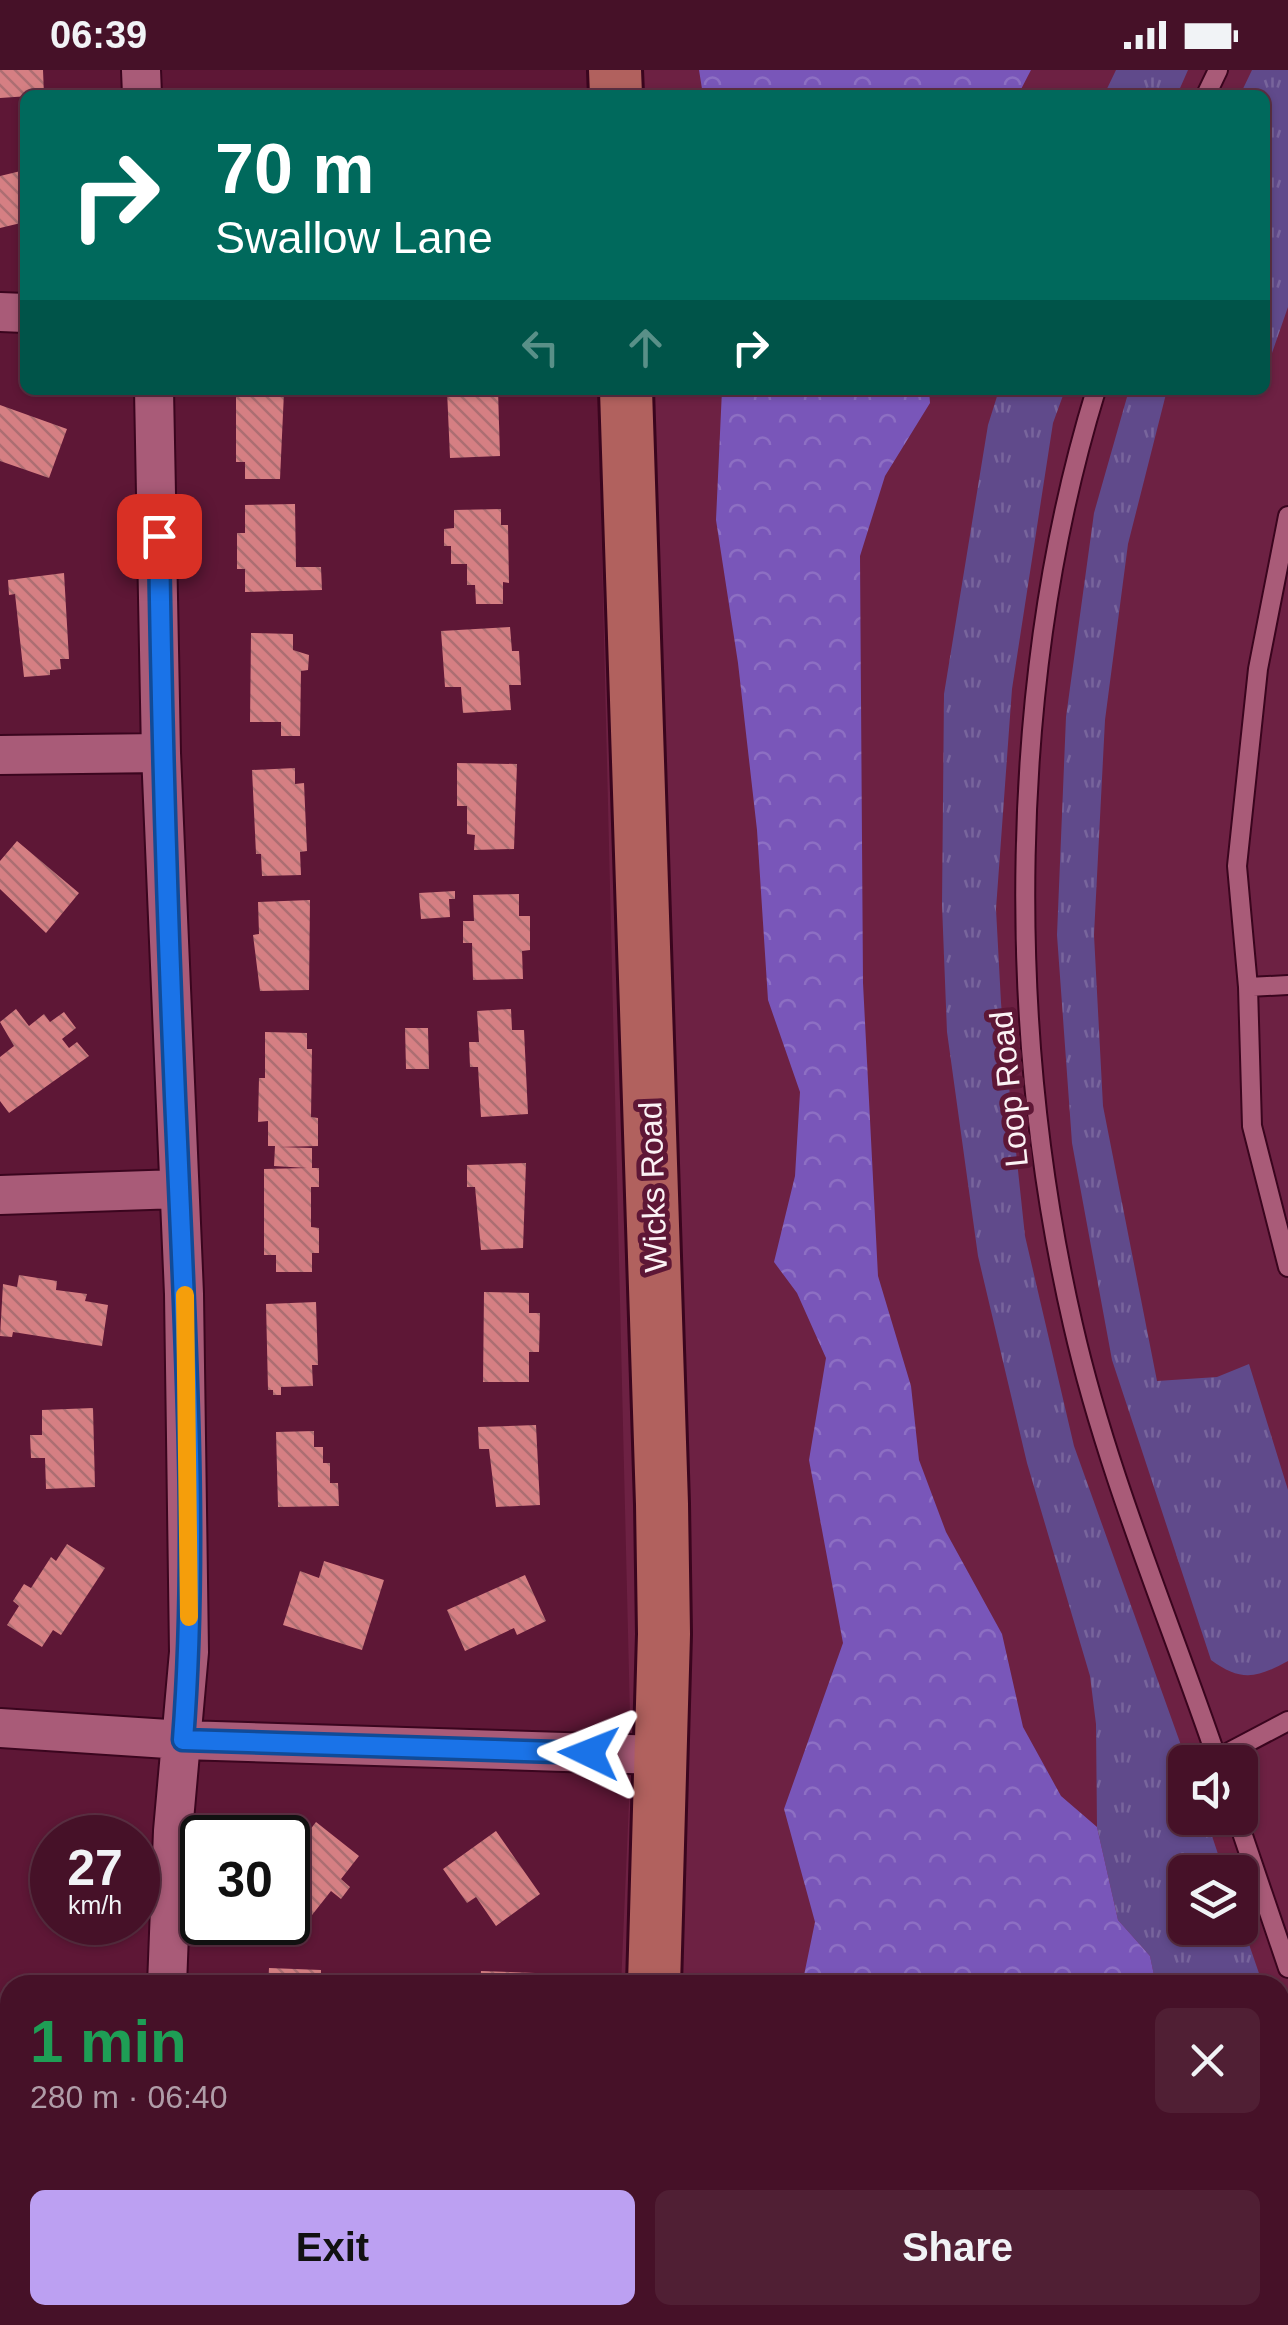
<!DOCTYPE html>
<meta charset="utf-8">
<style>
:root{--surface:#461128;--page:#501f34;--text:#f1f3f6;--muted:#b09da8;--line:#5e3145;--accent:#bca0f2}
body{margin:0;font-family:Helvetica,sans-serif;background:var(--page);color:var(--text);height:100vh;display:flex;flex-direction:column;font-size:38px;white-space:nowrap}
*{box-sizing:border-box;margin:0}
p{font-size:32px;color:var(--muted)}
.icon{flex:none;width:55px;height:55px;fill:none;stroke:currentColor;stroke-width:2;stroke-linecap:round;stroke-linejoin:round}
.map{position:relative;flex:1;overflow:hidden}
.side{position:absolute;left:0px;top:1905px;width:1290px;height:350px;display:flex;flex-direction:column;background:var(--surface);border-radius:30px 30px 0 0;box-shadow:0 2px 8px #0004,0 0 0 2px var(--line)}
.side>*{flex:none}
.hud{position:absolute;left:20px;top:20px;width:1250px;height:305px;border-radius:15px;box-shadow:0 2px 8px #0004,0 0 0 2px var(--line);background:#00695c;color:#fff;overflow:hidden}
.controls{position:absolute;left:1168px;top:1675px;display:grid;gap:20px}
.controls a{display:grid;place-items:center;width:90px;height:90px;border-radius:15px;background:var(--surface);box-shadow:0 2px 8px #0004,0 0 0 2px var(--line);font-size:50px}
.speed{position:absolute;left:30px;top:1745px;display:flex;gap:20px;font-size:50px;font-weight:700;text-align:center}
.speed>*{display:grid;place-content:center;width:130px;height:130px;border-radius:50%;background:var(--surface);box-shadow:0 2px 8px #0004,0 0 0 2px var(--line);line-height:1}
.speed small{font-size:25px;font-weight:400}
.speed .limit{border:5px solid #111;border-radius:15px;background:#fff;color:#111}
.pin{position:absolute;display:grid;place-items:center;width:85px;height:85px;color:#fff;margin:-42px;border-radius:20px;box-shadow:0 5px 15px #0006}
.me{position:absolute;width:110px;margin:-55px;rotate:272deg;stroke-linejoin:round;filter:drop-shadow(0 0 8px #0008)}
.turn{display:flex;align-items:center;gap:35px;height:210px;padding:0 30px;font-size:45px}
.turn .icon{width:130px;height:130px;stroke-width:2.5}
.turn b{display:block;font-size:70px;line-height:85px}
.lanes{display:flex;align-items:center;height:95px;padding:0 30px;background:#0003;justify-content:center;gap:50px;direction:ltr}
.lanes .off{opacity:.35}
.round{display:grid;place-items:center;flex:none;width:105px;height:105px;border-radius:15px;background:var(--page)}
.head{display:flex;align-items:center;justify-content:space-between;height:170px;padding:0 30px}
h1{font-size:60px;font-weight:800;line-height:75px;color:#1e9e55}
.button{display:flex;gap:20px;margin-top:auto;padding:20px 30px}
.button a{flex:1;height:115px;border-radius:15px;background:var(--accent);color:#111;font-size:40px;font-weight:800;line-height:115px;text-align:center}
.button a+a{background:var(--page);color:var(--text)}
.status{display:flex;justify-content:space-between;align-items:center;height:70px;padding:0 50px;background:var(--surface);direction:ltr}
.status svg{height:28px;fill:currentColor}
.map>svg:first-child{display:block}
</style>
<div class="status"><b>06:39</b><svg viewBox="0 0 49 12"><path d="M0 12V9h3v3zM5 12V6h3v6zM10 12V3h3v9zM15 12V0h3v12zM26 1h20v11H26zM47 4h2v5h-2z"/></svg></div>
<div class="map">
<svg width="1288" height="2255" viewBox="0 0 1288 2255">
<defs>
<pattern id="grass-tufts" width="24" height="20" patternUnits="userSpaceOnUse" patternTransform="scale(2.5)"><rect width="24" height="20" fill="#604a8b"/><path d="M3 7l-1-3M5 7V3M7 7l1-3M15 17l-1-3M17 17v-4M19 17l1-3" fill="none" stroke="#78659c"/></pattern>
<pattern id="forest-crowns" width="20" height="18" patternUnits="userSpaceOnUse" patternTransform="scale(2.5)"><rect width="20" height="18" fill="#7956b9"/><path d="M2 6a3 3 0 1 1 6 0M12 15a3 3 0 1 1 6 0" fill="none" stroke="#8d6fc3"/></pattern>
<pattern id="building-back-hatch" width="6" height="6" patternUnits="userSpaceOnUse" patternTransform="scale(2.5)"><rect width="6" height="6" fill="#d57f83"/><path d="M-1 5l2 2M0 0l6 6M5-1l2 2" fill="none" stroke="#ac6e72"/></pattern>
</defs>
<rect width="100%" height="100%" fill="#5e1736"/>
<path fill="#6d2143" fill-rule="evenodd" d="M589 0H1288V2255H606L607 2245H1280V1915H621L631 1687 598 320H1265V25H590ZM1185 1692H1240V1748H1185ZM1185 1802H1240V1858H1185Z"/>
<path fill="url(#grass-tufts)" d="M1116 0H1188L1177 25H1104Z
M1252 0H1288V237L1265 303V25H1240Z
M999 320H1065L1053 353 1012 619 996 839 1002 951 1025 1166 1074 1376 1187 1692 1185 1748H1206L1224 1802H1185V1858H1240V1848L1263 1915H1156L1150 1886 1118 1850 1097 1757 1096 1654 1090 1606 1027 1393 978 1186 947 962 942 835 944 624 988 355Z
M1129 320H1167L1128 474 1105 650 1094 865 1103 1036 1157 1311 1217 1307 1249 1294 1288 1420V1591C1257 1608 1241 1612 1211 1590L1112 1290 1072 1073 1057 865 1066 647 1094 443Z
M1280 1965 1288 1988V2255H1274L1271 2245H1280Z"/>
<path fill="url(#forest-crowns)" d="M699 0H1031L1018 25H703Z
M722 320H929L930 333 885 406 860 486 863 913 878 1206 911 1316 919 1390 946 1462 1002 1564 1023 1657 1061 1726 1097 1757 1118 1850 1150 1886 1156 1915H802L815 1852 784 1739 843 1573 809 1390 826 1288 797 1223 774 1192 795 1106 800 1022 768 930 757 760 738 593 716 450Z
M833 2245H1271L1274 2255H833Z"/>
<path fill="url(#building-back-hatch)" d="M0 0H43L44 25 0 28Z
M25 100V152L0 158V106Z
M236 320 284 322 280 409H245V392H236Z
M447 320H498L500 386 450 388Z
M0 335 67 359 49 408 0 391Z
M295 434 296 497H321L322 520 245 522V499H237V463H245V435Z
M501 439V455H508L509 513 503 512V534H476L475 515H467V494H451V476H444V459L454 458V440Z
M64 503 69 589H60L61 599 50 600V605L24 607 15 524 9 525 8 510Z
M510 557 512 581H519L521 615H509L511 640 463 643 461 617H445L441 561Z
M251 563 293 564V580L309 585 308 600 301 601 300 666H281V652H250Z
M457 693 517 694 514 779 474 780 475 765 467 764V736H457Z
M295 698V714L304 713 307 781 300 782 301 805 262 806 261 784H256L252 700Z
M17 771 79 823 46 863 0 819V791Z
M455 821V829H449L450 847 421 849 419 823Z
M519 824V846H530V880L522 881 523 909 473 910 472 873H463V851H474L473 825Z
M310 830 309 920 260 921 253 865 259 864 258 832Z
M16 939 29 956 44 944 50 952 64 942 76 958 62 969 69 978 77 972 89 986 9 1043 0 1031V987L14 976 0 952Z
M511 939 512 960H524L528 1044 481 1047 478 997H470L469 972H479L477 941Z
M405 958H428L429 999H406Z
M265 962 307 963V979H312L311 1047 318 1048V1076L279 1077 312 1078V1098H319V1117H311V1157L319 1158V1183H312V1202H276V1185H264V1099L307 1098 274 1096 275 1076H268V1051L258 1052 259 1008H265Z
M526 1093 523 1178 481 1180 475 1117H467V1095Z
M19 1205 57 1211 56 1220 87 1224 85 1231 108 1235 102 1276 13 1262 12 1267 0 1266 3 1214 17 1217Z
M484 1222 529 1223V1243H540L539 1282H529V1312H483Z
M316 1232 318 1295H312L313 1316 281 1317V1325H273V1320H268L266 1234Z
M93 1338 95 1417 46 1419 45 1388H31L30 1365H42V1340Z
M536 1355 540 1435 496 1437 489 1379H479L478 1357Z
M314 1361V1377H323V1393H330V1413H338L339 1436 278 1437 276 1362Z
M67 1474 105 1498 61 1565 53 1560 42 1577 7 1555 19 1536 13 1531 24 1514 31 1518 51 1487 56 1491Z
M324 1491 384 1510 362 1580 283 1555 300 1501 319 1508Z
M525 1505 546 1551 517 1565 514 1558 465 1581 447 1540Z
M316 1752 359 1786 341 1809 350 1817 341 1829 331 1821 312 1845 288 1826V1789Z
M496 1761 540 1824 496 1856 476 1827 467 1833 443 1799Z
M269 1898 321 1900V1915H268Z
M481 1901 535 1903V1915H480Z
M43 1909 91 1910V1915H43Z
M12 2245H65V2255L12 2254Z"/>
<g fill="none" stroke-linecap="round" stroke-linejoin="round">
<defs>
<path id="lane" d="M1206 25 1218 0
M1096 320C1007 610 1005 960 1073 1255 1107 1404 1169 1548 1218 1692
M1288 446 1258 599 1237 796 1248 917 1252 1056 1288 1197
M1248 917 1288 915
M1216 1689 1288 1651
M1237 1748 1288 1898"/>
<path id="street" d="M141 0 142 25
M0 242 25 243
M154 320 161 683 184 1224 189 1582 173 1761 167 1915
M0 685 161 683
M0 1125 179 1119
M0 1658 183 1670 661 1685
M153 2255V2245"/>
<path id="secondary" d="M615 0 616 25
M626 320 662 1434 664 1564 654 1915
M641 2255V2245"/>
</defs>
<use href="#lane" stroke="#3a051e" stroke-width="22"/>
<use href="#street" stroke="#3a051e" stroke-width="42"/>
<use href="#secondary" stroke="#3a051e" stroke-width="58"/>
<use href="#lane" stroke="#a95b78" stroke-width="18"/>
<use href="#street" stroke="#a95b78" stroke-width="38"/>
<use href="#secondary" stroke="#b1615e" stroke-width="52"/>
</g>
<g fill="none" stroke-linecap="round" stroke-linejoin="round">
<defs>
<path id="route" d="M159 466C162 683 169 900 179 1117 187 1300 197 1487 183 1670L589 1683"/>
</defs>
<use href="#route" stroke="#114b97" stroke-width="25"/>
<use href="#route" stroke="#1a73e8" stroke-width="18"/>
<path stroke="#f59e0b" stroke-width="18" d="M185 1225 189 1547"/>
</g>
<g text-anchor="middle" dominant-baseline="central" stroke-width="10" stroke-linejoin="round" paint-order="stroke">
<g font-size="32" fill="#fbf1f4" stroke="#5e1736">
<text transform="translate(1009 1019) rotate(-96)">Loop Road</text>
<text transform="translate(653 1117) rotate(-92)">Wicks Road</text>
</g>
</g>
</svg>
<div class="controls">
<a><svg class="icon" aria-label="sound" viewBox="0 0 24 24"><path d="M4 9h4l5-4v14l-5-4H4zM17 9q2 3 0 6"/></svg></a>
<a><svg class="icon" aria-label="layers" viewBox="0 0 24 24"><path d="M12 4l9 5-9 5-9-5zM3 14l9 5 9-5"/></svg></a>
</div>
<div class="speed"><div>27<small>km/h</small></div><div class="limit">30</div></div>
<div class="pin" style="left:159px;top:466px;background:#d93025"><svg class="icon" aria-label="arrive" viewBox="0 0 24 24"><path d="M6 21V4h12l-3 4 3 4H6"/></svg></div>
<svg class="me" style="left:589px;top:1683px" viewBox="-20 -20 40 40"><path d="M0-17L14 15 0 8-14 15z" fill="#1a73e8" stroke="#fff" stroke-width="4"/></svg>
<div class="hud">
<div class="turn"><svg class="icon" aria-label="right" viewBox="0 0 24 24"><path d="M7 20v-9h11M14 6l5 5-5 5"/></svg><div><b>70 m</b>Swallow Lane</div></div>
<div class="lanes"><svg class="icon off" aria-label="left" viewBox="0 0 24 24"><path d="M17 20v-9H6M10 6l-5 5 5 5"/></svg><svg class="icon off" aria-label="ahead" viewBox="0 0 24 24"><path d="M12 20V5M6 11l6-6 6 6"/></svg><svg class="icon" aria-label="right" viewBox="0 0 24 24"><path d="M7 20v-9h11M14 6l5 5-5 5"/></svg></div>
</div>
<section class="side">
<div class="head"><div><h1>1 min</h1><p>280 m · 06:40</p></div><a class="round"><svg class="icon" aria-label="close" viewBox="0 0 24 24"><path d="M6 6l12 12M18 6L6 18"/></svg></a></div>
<div class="button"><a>Exit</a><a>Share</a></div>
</section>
</div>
